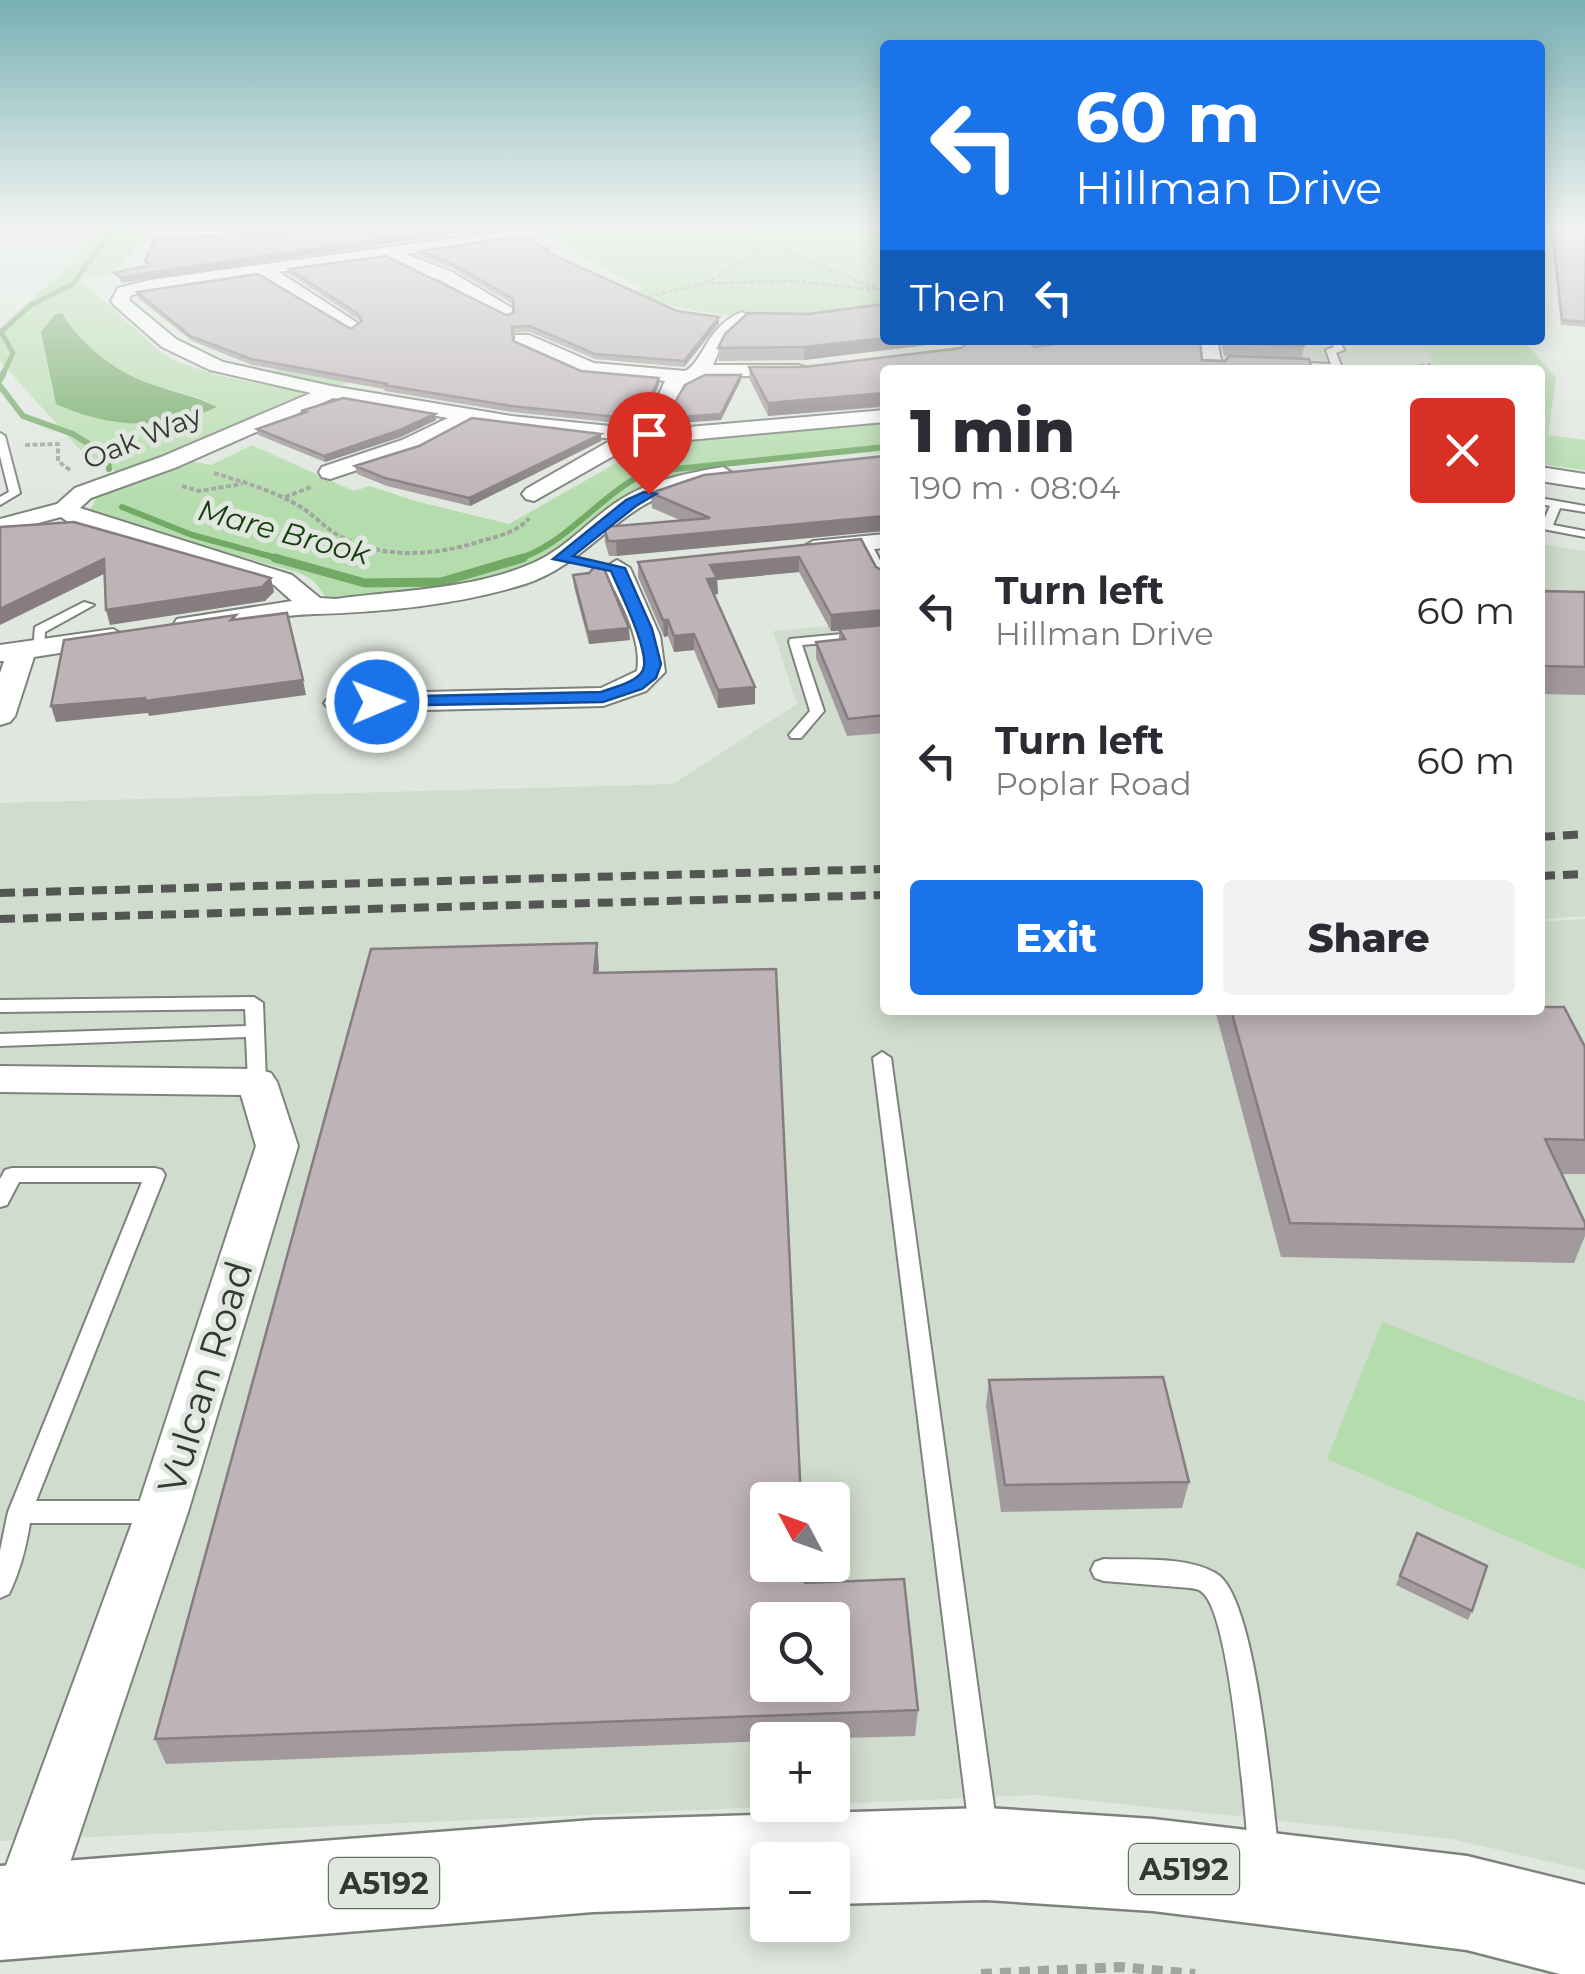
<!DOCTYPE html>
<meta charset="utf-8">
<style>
:root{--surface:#fff;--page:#f2f2f3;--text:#2b2b33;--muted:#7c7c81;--accent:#1a73e8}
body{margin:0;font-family:Montserrat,sans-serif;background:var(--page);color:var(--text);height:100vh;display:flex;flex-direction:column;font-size:38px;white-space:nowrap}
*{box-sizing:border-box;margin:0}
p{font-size:32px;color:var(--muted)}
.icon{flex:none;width:55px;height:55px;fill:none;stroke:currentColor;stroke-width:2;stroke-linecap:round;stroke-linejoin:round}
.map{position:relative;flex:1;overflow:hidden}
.side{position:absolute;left:880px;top:365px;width:665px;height:650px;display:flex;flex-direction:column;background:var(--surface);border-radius:10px;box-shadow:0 5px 25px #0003}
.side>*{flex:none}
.guide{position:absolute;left:880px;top:40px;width:665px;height:305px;border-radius:10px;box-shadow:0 5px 25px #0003;background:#1a73e8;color:#fff;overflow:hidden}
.needle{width:65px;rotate:311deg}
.tools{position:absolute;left:750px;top:1482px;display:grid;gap:20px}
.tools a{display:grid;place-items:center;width:100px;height:100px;border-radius:10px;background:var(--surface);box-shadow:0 5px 25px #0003;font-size:50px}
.pin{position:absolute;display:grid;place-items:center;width:85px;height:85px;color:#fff;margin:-102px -42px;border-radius:50% 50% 50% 0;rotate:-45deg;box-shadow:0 0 10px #0007}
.pin .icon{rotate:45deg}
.me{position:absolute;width:110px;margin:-55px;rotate:89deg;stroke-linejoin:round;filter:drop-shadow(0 0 8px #0008)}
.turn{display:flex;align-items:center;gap:35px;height:210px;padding:0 30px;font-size:45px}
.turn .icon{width:130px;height:130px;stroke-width:2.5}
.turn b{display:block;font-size:70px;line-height:85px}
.then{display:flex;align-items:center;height:95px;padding:0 30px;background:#0003;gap:20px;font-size:38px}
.round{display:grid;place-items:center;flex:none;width:105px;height:105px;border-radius:10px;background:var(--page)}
.headline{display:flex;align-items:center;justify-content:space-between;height:170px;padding:0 30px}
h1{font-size:60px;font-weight:800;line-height:75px}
.action{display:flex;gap:20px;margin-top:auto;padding:20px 30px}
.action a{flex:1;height:115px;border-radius:10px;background:var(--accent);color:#fff;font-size:40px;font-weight:800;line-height:115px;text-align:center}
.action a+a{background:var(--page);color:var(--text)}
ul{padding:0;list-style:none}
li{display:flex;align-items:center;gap:30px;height:150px;padding:0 30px}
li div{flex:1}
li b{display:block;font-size:38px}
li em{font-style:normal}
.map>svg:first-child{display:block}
</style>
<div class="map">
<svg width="1585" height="1974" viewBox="0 0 1585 1974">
<rect width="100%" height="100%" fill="#e0e7df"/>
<path fill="#d0dcce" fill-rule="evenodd" d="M1232 340H1420L1434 366 1395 370H1236Z
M1540 544 1585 551V916L1540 919Z
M885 621V1010H1540V922L1585 919V1870L1451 1839 1036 1795 833 1804 832 1740H768V1805H809L0 1841V803L673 784 797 704 773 631ZM768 1500H832V1565H768ZM768 1620H832V1685H768Z"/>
<path fill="#b5dcad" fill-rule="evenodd" d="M101 227H150C140 245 126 257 114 274L80 280 163 354 178 362 220 376 301 392 300 397 119 473 82 452 0 361V328L67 267ZM62 313C78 342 117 373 148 383 172 392 195 393 216 407L56 404 41 332 55 314Z
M542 227H885V309C815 322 728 322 659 302L424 355 336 387 268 372 383 344 643 289 567 248Z
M1420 340H1528V346L1556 378 1548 435 1585 440V470L1540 464V370H1395L1434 365Z
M885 422V451C811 459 720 458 650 483 608 498 580 533 544 557 500 587 396 591 342 598L325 596 314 581 300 573 88 514 97 497 190 461 211 465 252 445 354 491 370 486 415 501 509 524 646 446Z
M1382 1322 1585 1402V1570L1327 1459Z"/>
<path fill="#71a965" d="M62 313C78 342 117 373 148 383 172 392 194 395 217 407 163 431 109 428 56 404L41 332 55 314Z"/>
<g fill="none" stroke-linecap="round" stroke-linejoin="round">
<path stroke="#71a965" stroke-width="5" d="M3 374 13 353 1 332 31 305 73 284 114 227"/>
<path stroke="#71a965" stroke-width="6" d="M0 380 4 372
M0 386 23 416 73 434 108 456 109 469
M122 507 192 535 284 560
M515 560C565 546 599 495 647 472L885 447"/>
<path stroke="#71a965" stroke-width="9" d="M275 558 365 583 441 582 523 558"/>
<defs>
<path id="lane" d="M1331 340H1339L1344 350 1336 353 1343 370 1287 368 1282 365 1287 362 1331 364 1326 350 1334 347Z
M0 433 5 436 20 493 0 505V497L9 492 0 456Z
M1540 498 1585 506V512L1560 508 1553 525 1585 531V537L1543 529 1541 527 1550 506 1540 504Z
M861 541 871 543 885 570V585L879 581 859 543Z
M84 602 94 605 45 632 44 647 38 651 33 650 35 627Z
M885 630V638L802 645 824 711 801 738H791L789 735 810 711 789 642 790 639Z
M254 997 263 1003 266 1082 257 1088 248 1082 246 1037 0 1046V1034L246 1026 245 1009 0 1012V1000Z
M882 1052 891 1058 997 1828 993 1838 983 1842 973 1838 969 1828 873 1058Z
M12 1168H155L162 1170 165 1175 36 1501H157L166 1504 169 1512 166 1520 157 1523H30C26 1548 20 1571 9 1594L0 1598V1551L8 1512 142 1182H19L7 1205 0 1207V1179L5 1170Z
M1104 1559C1136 1560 1190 1556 1217 1574 1257 1599 1272 1803 1279 1854L1274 1864 1264 1869 1254 1864 1249 1854C1244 1807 1231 1623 1204 1594 1199 1589 1197 1589 1190 1588L1104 1581 1095 1578 1091 1570 1095 1562Z"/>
<path id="street" d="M240 227 292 230 284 235 155 240 147 235 155 230Z
M533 227 541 232 539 235 406 254 452 272 512 308V316L506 317 440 280 405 269 388 257 279 272 356 322 359 326 350 331 260 275 131 295 129 300 176 339 223 362 331 386 511 416 630 428 650 414 665 381 583 373 515 343V335H529L594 363 685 371C703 363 707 325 742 312L751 317 722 344 713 365H798L805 367V375L704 377 682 388 669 417 654 430 885 410V422L656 443 638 442 534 501 526 499 522 494 526 489 613 439 472 422 418 450 330 479 322 477 319 472 322 467 402 440 448 418 333 398 177 467 91 498 80 508 292 575 320 598 336 599C401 590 472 590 533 563 567 548 590 519 620 500 651 480 688 473 723 467L734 474 731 479C701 486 671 489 644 505 602 530 574 568 525 584 458 605 384 612 315 614 273 615 229 627 187 633L173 625 177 619 292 601 274 585 71 524 61 517 0 533V519L57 504 75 488 161 457 311 393 210 370 162 347 114 305 111 301 118 288 150 280Z
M1199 340H1217L1223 370H1203Z
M1540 467 1585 474V488L1540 481Z
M885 534V548L813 555 801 548 813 541Z
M617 560 630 568 660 636 665 672 646 691 603 706 339 712 329 709 324 703 329 697 339 694 601 688 637 671C643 638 618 598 604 568Z
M113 629 127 637 123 643 34 657 15 716 10 722 0 725V673L4 661H0V645Z
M0 1066 257 1069 271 1073 277 1082 298 1146 188 1512 54 1910 45 1933 22 1942 0 1933V1882L136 1512 256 1146 241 1095 0 1092Z"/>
<path id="highway" d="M986 1808 1153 1819 1467 1856 1585 1885V1974H1560L1467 1950 1153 1911 986 1900 832 1904V1860H768V1906L593 1912 0 1960V1866L593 1820Z"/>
</defs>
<use href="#lane" stroke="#7d837c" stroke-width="4"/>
<use href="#street" stroke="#7d837c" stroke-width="4"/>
<use href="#highway" stroke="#7d837c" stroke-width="5"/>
<path stroke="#a0a59f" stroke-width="2.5" stroke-dasharray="4 2.5" stroke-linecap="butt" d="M760 234 792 254 885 292
M711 283 795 281 879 290
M643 298 703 284 757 254V227
M1359 340 1414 343
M1382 370 1433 364"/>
<path stroke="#a0a59f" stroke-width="4" stroke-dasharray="5 2.5" stroke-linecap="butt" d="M25 445 58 444V461L70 470
M214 473C244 482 274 491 301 507 314 515 324 527 338 535 381 560 435 556 481 541 496 537 520 531 529 518
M182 486 199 491 242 484
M285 497 311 487"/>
<path stroke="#a0a59f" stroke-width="10" stroke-dasharray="11 8" stroke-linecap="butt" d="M981 1974 1121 1967 1195 1974"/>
<use href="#lane" fill="#fff" fill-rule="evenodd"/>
<use href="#street" fill="#fff" fill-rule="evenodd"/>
<use href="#highway" fill="#fff" fill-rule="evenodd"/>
<path stroke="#535652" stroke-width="8" stroke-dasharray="15 8" stroke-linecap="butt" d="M1540 837 1585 834
M1540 876 1585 874
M0 893 885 869
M0 919 885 895"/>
</g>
<path fill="#a39a9d" d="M1550 227H1585V327L1561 325Z
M548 249 549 253 677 311 719 317V323L684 367 595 359 530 332H512L513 341 581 371 659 378V384L647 412 628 424 512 412 385 391 384 389 252 365 192 341 138 298 137 292 351 329 360 322 359 320 290 274 289 269 506 315 514 313V305L454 269 421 256 420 251Z
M885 340H1039L1027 342 1035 347 1202 360 885 370V407L768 416 750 380 749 367H804L961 348 965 345 960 341 804 360 719 361 718 348Z
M1220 340H1302L1304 346 1302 359 1224 356Z
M301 411 436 420 401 437 325 462 258 435 257 429 302 414Z
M601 441 470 506 387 486 357 474 355 466Z
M885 456 617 556H609L605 543 604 527 682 521 652 508 651 493Z
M885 535V562L880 552 881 537Z
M861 539 876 567 885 572V733L847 736 816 658V642L839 640V631H831L799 572 717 580 718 594 714 595 755 704 718 708 694 650 674 652 668 636 664 637 638 577V562Z
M589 573 630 640 589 644 574 587 573 575Z
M1540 591 1585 592V695L1540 694Z
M597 943 598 973 805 1583 918 1710 915 1736 768 1740V1741L166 1764 155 1739Z
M1215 1010H1540L1585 1047V1174H1562L1585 1223V1236L1574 1263 1281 1257Z
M989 1380 1189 1482 1182 1508 1001 1512 986 1406Z
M1417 1533 1472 1611 1468 1620 1396 1585Z"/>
<path fill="#857d80" d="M466 227H495L496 228 121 283 120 277Z
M719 317V323L684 367V361Z
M885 338V340H960V341L804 360V347Z
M741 375V380L721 420 666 424V418Z
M659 378V384L647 412 628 424 627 418Z
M885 393V406L768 416V403Z
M435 414 436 420 401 437 325 462 324 456Z
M601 434V441L470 506 469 498Z
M885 516V531L617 556 616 541Z
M799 557V572L717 580 718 594 708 595 707 579 710 565Z
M104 559 108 572 0 625V609Z
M271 578 274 592 265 601 110 625 106 610Z
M885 610V626L831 631V615Z
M663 620H668V636L664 637Z
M629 628 630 640 589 644 588 632Z
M694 634V650L674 652V636Z
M303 680 306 695 149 716 148 713 56 722 51 706Z
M755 687V704L718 708V690Z
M597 943 599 968 596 998 594 973Z"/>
<path fill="#beb3b7" stroke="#857d80" stroke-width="2.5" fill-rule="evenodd" d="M466 227 120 277 114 273 149 265 145 261 155 238 283 233 293 227Z
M1552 227H1585V322L1562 320Z
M522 236 548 249 542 250 677 311 719 317 684 361 595 354 530 326 512 327 513 341 581 371 659 378 647 406 627 418 511 406 384 385 388 384 251 359 190 336 137 292 258 274 351 329 362 321 358 314 289 269 386 256 506 315 514 313 513 299 453 264 420 251Z
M885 304V338L804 347 718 348 725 334 748 313 808 314Z
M971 340H1024L1035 347 1080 340H1200L1202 360 1225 361 1229 356 1309 359 1312 370H885V393L768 403 749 367H804L961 348Z
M1225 340H1302L1304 346 1226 343Z
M705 375H741L721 414 666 418 685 385Z
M343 398 435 414 400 430 324 456 257 429 306 412 301 411Z
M472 418 601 434 469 498 385 478 355 466 419 446Z
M885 456V516L616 541H608L604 527 710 518 651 493 704 475Z
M74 522 271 578 262 587 106 610 104 559 0 609V527Z
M861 539 876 567 885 572V610L831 615 799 557 710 565 717 578 707 579 755 687 718 690 694 634 674 636 668 620H663L638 562Z
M597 564 603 566 629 628 588 632 573 575 589 573Z
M1540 591 1585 592V667L1540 666Z
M287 613 303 680 145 701V698L51 706 64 640 236 615 231 620Z
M885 625V715L848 719 816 642 845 639 839 629Z
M597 943 594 973 776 969 801 1500H768V1565H805V1583L904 1579 918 1710 155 1739 371 949ZM768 1620H832V1685H768Z
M1540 1007H1564L1585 1047V1140L1545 1139 1585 1223V1229L1290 1223 1231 1010H1540Z
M1163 1377 1189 1482 1005 1485 989 1380Z
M1417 1533 1487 1566 1472 1611 1400 1576Z"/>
<linearGradient id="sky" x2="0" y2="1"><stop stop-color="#78b0b4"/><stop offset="0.45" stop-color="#f1f4f1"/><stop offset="1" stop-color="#f1f4f1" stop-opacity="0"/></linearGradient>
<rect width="1585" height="503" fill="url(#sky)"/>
<path fill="#1a73e8" stroke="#114b97" stroke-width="2.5" d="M644 492 656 494 636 506 573 556 625 568 652 629 661 664 656 678 642 689 603 702 371 706 368 702 377 697 601 692C614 687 636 683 643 670 651 653 619 590 611 571L553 559 626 500Z"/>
<g text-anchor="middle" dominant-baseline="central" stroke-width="10" stroke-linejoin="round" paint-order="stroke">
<g font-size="28" fill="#353734" stroke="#e0e7df">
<text transform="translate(142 437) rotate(-22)">Oak Way</text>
</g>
<g font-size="30" font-style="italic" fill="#153c0d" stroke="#e0e7df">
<text transform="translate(284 532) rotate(15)">Mare Brook</text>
</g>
<g fill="#e0e7df" stroke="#686c67" stroke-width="2.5">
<rect x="1129" y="1844" width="110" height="50" rx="8"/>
<rect x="329" y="1858" width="110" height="50" rx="8"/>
</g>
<g font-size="30" font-weight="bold" fill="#353734">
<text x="1184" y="1869">A5192</text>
<text x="384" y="1883">A5192</text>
</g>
<g font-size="38" fill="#353734" stroke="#e0e7df">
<text transform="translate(205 1377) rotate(-73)">Vulcan Road</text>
</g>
</g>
</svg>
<div class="tools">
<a><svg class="needle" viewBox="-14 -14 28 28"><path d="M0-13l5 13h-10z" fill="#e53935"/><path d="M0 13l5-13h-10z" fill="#7c7c81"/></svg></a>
<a><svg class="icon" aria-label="search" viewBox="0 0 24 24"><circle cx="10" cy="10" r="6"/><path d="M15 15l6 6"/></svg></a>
<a>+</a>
<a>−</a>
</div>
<div class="pin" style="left:649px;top:494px;background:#d93025"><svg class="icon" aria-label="arrive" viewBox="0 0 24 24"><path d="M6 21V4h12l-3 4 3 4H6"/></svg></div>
<svg class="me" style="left:377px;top:702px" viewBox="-20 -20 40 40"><circle r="17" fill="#1a73e8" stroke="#fff" stroke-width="3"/><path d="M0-11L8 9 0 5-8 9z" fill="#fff"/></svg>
<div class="guide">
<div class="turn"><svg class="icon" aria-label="left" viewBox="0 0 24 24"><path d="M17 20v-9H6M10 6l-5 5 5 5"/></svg><div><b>60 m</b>Hillman Drive</div></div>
<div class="then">Then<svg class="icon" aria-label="left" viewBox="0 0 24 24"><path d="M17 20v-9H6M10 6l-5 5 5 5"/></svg></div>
</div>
<section class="side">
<div class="headline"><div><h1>1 min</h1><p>190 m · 08:04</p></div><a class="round" style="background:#d93025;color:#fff"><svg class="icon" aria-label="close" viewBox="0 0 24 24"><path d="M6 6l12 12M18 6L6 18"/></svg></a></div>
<ul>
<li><svg class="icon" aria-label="left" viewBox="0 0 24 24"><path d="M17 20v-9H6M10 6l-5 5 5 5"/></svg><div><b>Turn left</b><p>Hillman Drive</p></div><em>60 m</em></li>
<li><svg class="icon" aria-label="left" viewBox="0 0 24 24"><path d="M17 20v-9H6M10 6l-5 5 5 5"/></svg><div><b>Turn left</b><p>Poplar Road</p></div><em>60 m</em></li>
</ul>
<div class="action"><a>Exit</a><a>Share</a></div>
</section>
</div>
